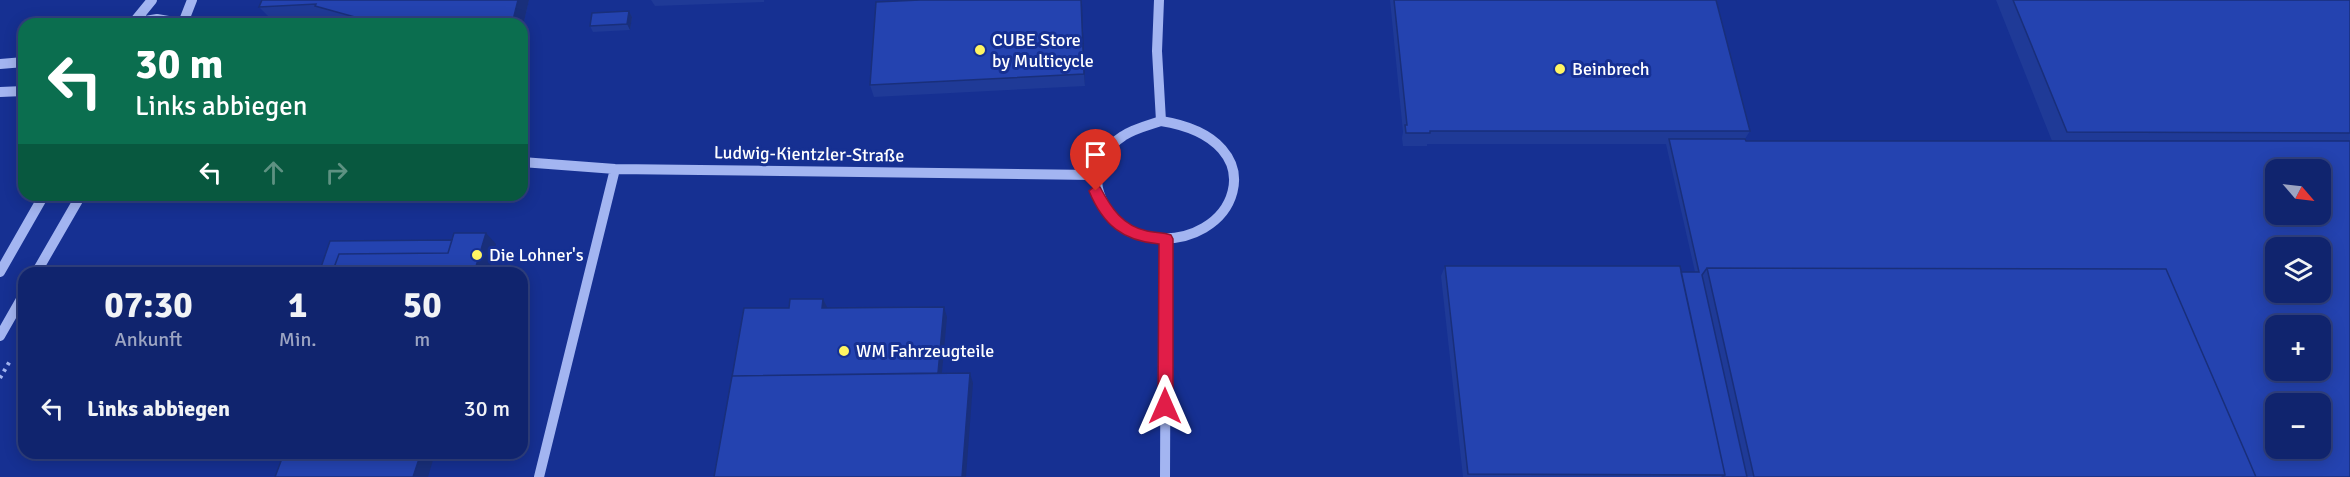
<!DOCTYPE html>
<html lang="de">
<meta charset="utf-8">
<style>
:root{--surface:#10246e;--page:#1e3076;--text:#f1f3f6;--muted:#9ca4c2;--line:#304181}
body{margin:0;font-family:Signika,sans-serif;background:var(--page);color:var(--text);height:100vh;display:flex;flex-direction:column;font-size:22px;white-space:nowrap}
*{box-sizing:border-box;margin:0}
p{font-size:20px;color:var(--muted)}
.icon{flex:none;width:33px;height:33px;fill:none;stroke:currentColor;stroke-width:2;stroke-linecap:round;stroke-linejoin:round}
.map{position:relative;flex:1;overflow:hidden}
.sheet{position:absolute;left:18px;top:267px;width:510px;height:192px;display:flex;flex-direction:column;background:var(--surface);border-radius:18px;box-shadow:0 3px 15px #0003,0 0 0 2px var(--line)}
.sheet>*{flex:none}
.banner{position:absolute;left:18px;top:18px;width:510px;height:183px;border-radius:18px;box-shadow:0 3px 15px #0003,0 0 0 2px var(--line);background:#0b6e4f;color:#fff;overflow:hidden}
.needle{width:39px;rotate:118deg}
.tools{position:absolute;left:2265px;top:159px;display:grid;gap:12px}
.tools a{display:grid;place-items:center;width:66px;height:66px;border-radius:12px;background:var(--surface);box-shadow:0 3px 15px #0003,0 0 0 2px var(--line);font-size:30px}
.pin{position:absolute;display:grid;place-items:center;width:51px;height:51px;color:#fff;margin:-62px -26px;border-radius:50% 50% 50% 0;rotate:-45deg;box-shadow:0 0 6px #0007}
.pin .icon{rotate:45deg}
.me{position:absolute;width:66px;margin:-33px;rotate:0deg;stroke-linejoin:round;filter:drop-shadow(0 0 4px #0008)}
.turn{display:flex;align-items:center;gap:21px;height:126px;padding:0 18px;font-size:27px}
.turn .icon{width:78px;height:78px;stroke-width:2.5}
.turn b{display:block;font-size:42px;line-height:51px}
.lanes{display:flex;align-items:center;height:57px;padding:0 18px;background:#0003;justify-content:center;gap:30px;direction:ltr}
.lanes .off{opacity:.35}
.eta{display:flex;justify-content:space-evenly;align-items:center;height:102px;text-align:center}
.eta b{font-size:36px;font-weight:800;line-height:42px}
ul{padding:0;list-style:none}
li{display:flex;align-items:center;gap:18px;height:78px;padding:0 18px}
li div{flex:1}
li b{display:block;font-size:22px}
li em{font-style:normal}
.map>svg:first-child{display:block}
</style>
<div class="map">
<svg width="2350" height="477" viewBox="0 0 2350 477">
<rect width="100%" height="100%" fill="#163092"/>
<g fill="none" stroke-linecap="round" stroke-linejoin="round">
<path stroke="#a3b5f1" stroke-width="4" stroke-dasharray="3 4.5" stroke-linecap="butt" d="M0 378 10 361"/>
<path stroke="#a3b5f1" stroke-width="10" d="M1159 0 1157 51 1161 121
M134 22 152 0
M183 23 192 0
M128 24 157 19 185 24
M0 64 24 62
M0 92 24 91
M1161 121C1281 140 1236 252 1148 237 1136 235 1121 228 1113 218 1090 188 1090 158 1123 136 1133 129 1149 125 1161 121Z
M522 162 615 169 1095 175
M0 272 44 195
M36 273 81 195
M0 336 24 294
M539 477 615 169
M1165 477 1166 239"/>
</g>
<path fill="#1f3a97" d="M262 0H529L522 30V24H345L326 19 324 17 271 19 259 7Z
M651 0H764V2L655 6Z
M920 0H1081L1085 86 874 97 870 85Z
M1390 0H1716L1750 131 1745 139 1746 141H2052L1996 0H2350V477H1463L1441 276 1445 266 1695 272 1666 144H1427V146H1403L1402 138 1403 132Z
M629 11 632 17 630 30 593 32 590 26Z"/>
<path fill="#192f7b" d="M518 0H529L522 30V24H512Z
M1081 0 1082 4 1085 86 1084 74Z
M629 11 632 17 630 30 627 24Z
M486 233 496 244 488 273H474Z
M823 299 828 309 822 308Z
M944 307 947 317 941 383 938 374Z
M970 373 973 383 966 477H962Z
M421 453H435L428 477H413Z"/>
<path fill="#2443b0" stroke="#192f7b" stroke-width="1.5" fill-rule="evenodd" d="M262 0H518L512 24H380L315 6 316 4 259 7Z
M920 0H1081L1084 74 870 85 876 2Z
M1394 0H1716L1750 131H1430V133H1406L1405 125H1407Z
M2013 0H2350V133L2067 132Z
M629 11 627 24 590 26 592 13Z
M1669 139H1745L1746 141H2350V477H2256L2166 269 1707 268 1702 275 1747 477H1722L1725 475 1681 272H1699ZM2276 170H2320V214H2276ZM2276 248H2320V292H2276ZM2276 326H2320V370H2276ZM2276 404H2320V448H2276Z
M454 233H486L474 273H332L339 254 448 253Z
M452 240 448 253 339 254 332 273H319L330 241Z
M1445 266H1680L1725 475 1468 474Z
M1707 268 2166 269 2256 477H1754Z
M790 299H823L822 308 944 307 938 373 732 376V377L744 308H789Z
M970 373 962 477H714L732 376Z
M284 453H421L413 477H275Z"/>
<path fill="#e11d48" stroke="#92132f" stroke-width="1.5" d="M1096 185 1100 187C1111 208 1123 226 1147 231 1155 233 1163 232 1171 235L1173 239V406L1171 410 1165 412 1160 410 1158 406 1159 244C1123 241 1103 225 1089 191Z"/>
<g fill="#fff563" stroke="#163092" stroke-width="2">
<circle cx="980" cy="50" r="6"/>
<circle cx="1560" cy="69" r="6"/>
<circle cx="477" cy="255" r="6"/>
<circle cx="844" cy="351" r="6"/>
</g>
<g text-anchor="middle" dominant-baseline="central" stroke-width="6" stroke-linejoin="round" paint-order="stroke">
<g font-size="18" fill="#fff" stroke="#163092" text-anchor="start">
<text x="992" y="40">CUBE Store<tspan x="992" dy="21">by Multicycle</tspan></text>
<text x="1572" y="69">Beinbrech</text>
<text x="489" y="255">Die Lohner's</text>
<text x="856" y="351">WM Fahrzeugteile</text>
</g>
<g font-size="18" fill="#fff" stroke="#163092">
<text transform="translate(809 154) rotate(1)">Ludwig-Kientzler-Straße</text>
</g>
</g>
</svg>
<div class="tools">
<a><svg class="needle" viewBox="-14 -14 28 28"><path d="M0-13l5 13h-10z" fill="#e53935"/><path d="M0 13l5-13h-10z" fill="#9ca4c2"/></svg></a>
<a><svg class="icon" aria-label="layers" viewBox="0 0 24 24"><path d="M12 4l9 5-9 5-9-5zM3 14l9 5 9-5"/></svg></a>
<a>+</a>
<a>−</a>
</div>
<div class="pin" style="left:1096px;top:191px;background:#d93025"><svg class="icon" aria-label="arrive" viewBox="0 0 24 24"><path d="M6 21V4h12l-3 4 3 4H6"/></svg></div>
<svg class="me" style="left:1165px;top:406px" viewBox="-20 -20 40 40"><path d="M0-17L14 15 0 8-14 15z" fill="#e11d48" stroke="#fff" stroke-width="4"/></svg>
<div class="banner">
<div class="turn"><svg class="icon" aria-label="left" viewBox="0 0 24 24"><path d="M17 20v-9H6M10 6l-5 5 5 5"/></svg><div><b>30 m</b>Links abbiegen</div></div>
<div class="lanes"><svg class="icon" aria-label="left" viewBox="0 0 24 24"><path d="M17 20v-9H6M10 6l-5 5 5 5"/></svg><svg class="icon off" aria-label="ahead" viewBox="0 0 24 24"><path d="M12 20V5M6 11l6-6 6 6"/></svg><svg class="icon off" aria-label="right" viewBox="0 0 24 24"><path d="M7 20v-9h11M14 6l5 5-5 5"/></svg></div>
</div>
<section class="sheet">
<div class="eta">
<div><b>07:30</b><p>Ankunft</p></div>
<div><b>1</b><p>Min.</p></div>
<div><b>50</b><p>m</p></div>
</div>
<ul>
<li><svg class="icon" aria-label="left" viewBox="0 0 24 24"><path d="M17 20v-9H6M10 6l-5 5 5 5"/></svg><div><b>Links abbiegen</b></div><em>30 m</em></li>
</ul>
</section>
</div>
